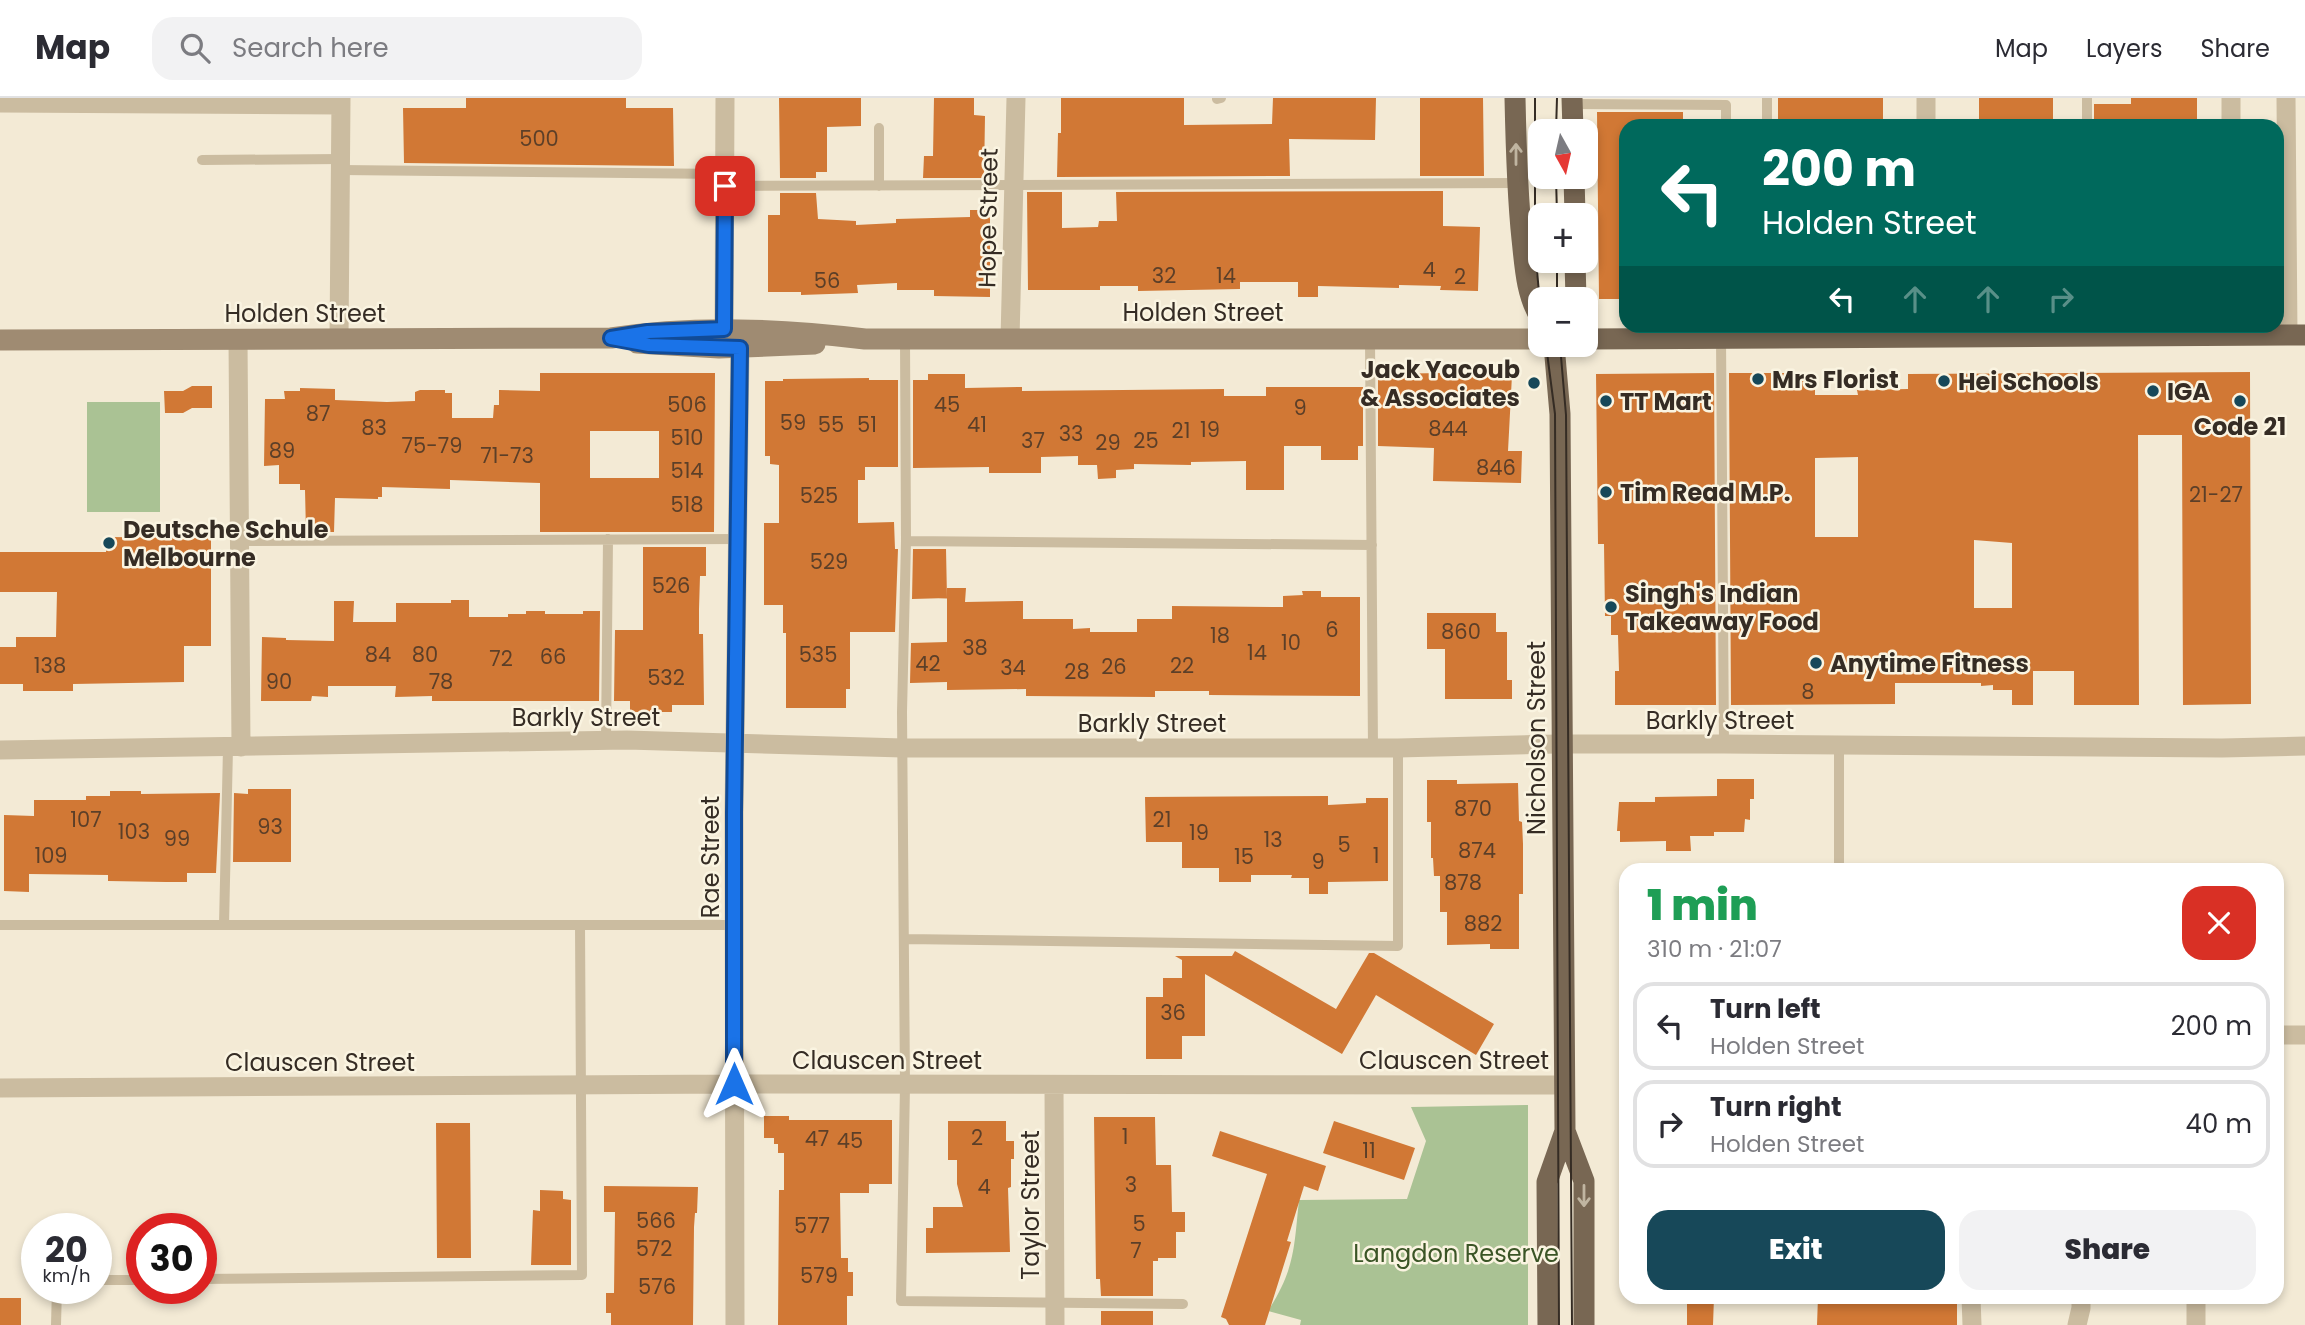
<!DOCTYPE html>
<meta charset="utf-8">
<style>
:root{--surface:#fff;--page:#f2f2f3;--text:#2b2b33;--muted:#7c7c81;--line:#e1e1e2;--accent:#174859}
body{margin:0;font-family:Poppins,sans-serif;background:var(--page);color:var(--text);height:100vh;display:flex;flex-direction:column;font-size:26px;white-space:nowrap}
*{box-sizing:border-box;margin:0}
p{font-size:23px;color:var(--muted)}
.icon{flex:none;width:38px;height:38px;fill:none;stroke:currentColor;stroke-width:2;stroke-linecap:round;stroke-linejoin:round}
.map{position:relative;flex:1;overflow:hidden}
.panel{position:absolute;left:1619px;top:765px;width:665px;height:441px;display:flex;flex-direction:column;background:var(--surface);border-radius:21px;box-shadow:0 4px 10px #0003}
.panel>*{flex:none}
.top-card{position:absolute;left:1619px;top:21px;width:665px;height:214px;border-radius:21px;box-shadow:0 4px 10px #0003;background:#00695c;color:#fff;overflow:hidden}
.needle{width:46px;rotate:172deg}
.fabs{position:absolute;left:1528px;top:21px;display:grid;gap:14px}
.fabs a{display:grid;place-items:center;width:70px;height:70px;border-radius:14px;background:var(--surface);box-shadow:0 4px 10px #0003;font-size:35px}
.speed{position:absolute;left:21px;top:1115px;display:flex;gap:14px;font-size:35px;font-weight:700;text-align:center}
.speed>*{display:grid;place-content:center;width:91px;height:91px;border-radius:50%;background:var(--surface);box-shadow:0 4px 10px #0003;line-height:1}
.speed small{font-size:18px;font-weight:400}
.speed .limit{border:10px solid #d22;background:#fff;color:#111}
.pin{position:absolute;display:grid;place-items:center;width:60px;height:60px;color:#fff;margin:-30px;border-radius:14px;box-shadow:0 4px 10px #0006}
.me{position:absolute;width:77px;margin:-38px;rotate:0deg;stroke-linejoin:round;filter:drop-shadow(0 0 5px #0008)}
.turn{display:flex;align-items:center;gap:24px;height:147px;padding:0 28px;font-size:32px}
.turn .icon{width:91px;height:91px;stroke-width:2.5}
.turn b{display:block;font-size:49px;line-height:60px}
.lanes{display:flex;align-items:center;height:66px;padding:0 28px;background:#0003;justify-content:center;gap:35px;direction:ltr}
.lanes .off{opacity:.35}
.round{display:grid;place-items:center;flex:none;width:74px;height:74px;border-radius:21px;background:var(--page)}
.head{display:flex;align-items:center;justify-content:space-between;height:119px;padding:0 28px}
h1{font-size:42px;font-weight:800;line-height:52px;color:#1e9e55}
.action{display:flex;gap:14px;margin-top:auto;padding:14px 28px}
.action a{flex:1;height:80px;border-radius:21px;background:var(--accent);color:#fff;font-size:28px;font-weight:800;line-height:80px;text-align:center}
.action a+a{background:var(--page);color:var(--text)}
ul{padding:0;list-style:none}
li{display:flex;align-items:center;gap:21px;height:88px;margin:0 14px 10px;padding:0 14px;border:4px solid var(--line);border-radius:21px}
li div{flex:1}
li b{display:block;font-size:26px}
li em{font-style:normal}
header{display:flex;align-items:center;gap:42px;box-sizing:border-box;height:98px;padding:0 35px;background:var(--surface);border-bottom:2px solid var(--line)}
header strong{font-size:33px}
nav{display:flex;gap:38px;margin-inline-start:auto;font-size:24px}
.search{width:490px;height:63px;background:var(--page);display:flex;align-items:center;gap:18px;box-sizing:border-box;padding:0 24px;border-radius:21px;color:var(--muted);font-size:26px}
.map>svg:first-child{display:block}
</style>
<header>
<strong>Map</strong>
<div class="search"><svg class="icon" aria-label="search" viewBox="0 0 24 24"><circle cx="10" cy="10" r="6"/><path d="M15 15l6 6"/></svg>Search here</div>
<nav><a>Map</a><a>Layers</a><a>Share</a></nav>
</header>
<div class="map">
<svg width="2305" height="1227" viewBox="0 0 2305 1227">
<rect width="100%" height="100%" fill="#f3ead5"/>
<path fill="#aac294" d="M87 304H160V414H87Z
M1528 1007V1227H1300L1301 1222 1268 1213C1295 1171 1294 1150 1299 1102L1407 1101 1426 1043 1411 1009Z
M1619 1045H1626V1099H1619Z"/>
<path fill="#d17835" fill-rule="evenodd" d="M466 0H626V10H673L674 68 404 65 403 10H466Z
M779 0H861V28L827 29V74H816V80H780Z
M934 0H974V17L985 18 984 80H923L924 58H933Z
M1061 0H1184V27L1272 26 1273 0H1376L1375 42 1289 41 1290 78 1057 79 1058 35H1061Z
M1420 0H1483L1484 78H1420Z
M1778 0H1883V28H1778Z
M1979 0H2053V23L1979 22Z
M2131 0H2197V25H2189V28H2094V6H2131Z
M1597 14H1683V28H1626V201H1599Z
M1443 93V128L1480 129 1478 193 1440 192 1441 188 1399 187V190L1318 188V199H1298V184H1240V191L1138 193V188H1100V192H1028L1027 94H1062V130L1098 129 1099 123H1117L1116 94Z
M780 95H816L818 121 856 123V127L896 125V121L970 119V112H990V199L934 198V192H897V185L857 187 858 195 801 197V194H768V117H780Z
M2250 274 2251 606 2183 607 2182 337H2138L2139 607H2074V573H2033V607H2012V592H1993V587L1981 588V585H1895V606L1731 607 1729 275H1815V297H1858L1857 292 1908 291V276ZM1858 359V439H1815V360ZM1974 442 2012 445V510H1974Z
M540 275H715L714 434H540V385L450 382V391L382 389V399H378V401L335 400 334 434H306L305 392H300V386H279V367L264 368 265 301H285L284 293H300V290L335 291V302L387 304 415 303V294L420 292H445V295H452V320H493L494 307H499V292L540 293ZM590 333H659V380H590Z
M1443 275 1512 277 1508 353H1522L1521 385 1433 383 1434 350 1378 348V276Z
M1714 275 1716 607H1615V573H1619L1618 537H1611V518H1605L1604 446H1598L1596 276Z
M928 276H965V290L1022 289V293L1224 291V298H1266V289H1363V348H1358V362H1321V348H1284V392H1246V363L1191 364V367L1134 366V371L1116 372V380L1098 381 1097 367H1078V358L1041 359V375H989V369L913 370V282H928Z
M869 280V282H898V369H865V382H858V425L894 424 895 451H898L895 534H850V591H846V610H786V535H783V507H764V425H779V367L770 366V358H765V283H783V281Z
M192 288H212V310H192L183 315H165L164 293H183Z
M106 439 211 440V548H184V584L73 586V593H23V586H0V549H16V539H56L57 494H0V454H106Z
M643 449H706V478H700L699 511V536H703L704 607H672V614H630V603H614L615 532H643Z
M913 451H946L947 500 912 501Z
M947 490H966L965 504 1023 503V521H1073V531L1090 530V534H1137V521H1172V508L1283 509V498L1303 497 1302 493H1321V499H1360V598L1209 597V593H1155V599L1026 598V591L947 592V584L910 585 911 545 947 544Z
M451 502H469V519H508V516H526V513H545V516H583V513H600L599 603H432V598L395 599 396 588H328V599L312 598 311 603H261L262 539 286 540V542L334 543V503H354L353 524H396V505H451Z
M1427 515H1496V534H1507V582H1512V601H1445V551H1427Z
M1717 681H1754V701H1750V722L1745 721 1744 734H1714V738H1690L1691 753H1666V743L1620 744V733H1617L1619 704H1655V699L1717 698Z
M1427 682H1457V686L1518 685 1519 723 1522 724 1523 746V796H1519V851H1490V846L1447 847V814H1440V778H1434L1433 760H1431V724H1427Z
M248 691H291V764H233L234 695 248 696Z
M110 693H141V696L220 695 216 775H187V784H166L108 783V777L29 776V794L4 793V717L34 718V702H86V698H110Z
M1328 698V707L1366 705V700H1388V783L1328 784V796H1309V780H1291L1292 777H1251V784H1219V770H1182V744H1146L1145 699Z
M1235 853 1336 911 1369 855H1374L1494 926 1476 957 1376 897 1342 956 1205 876V938H1182V961H1146V899H1163V880H1182V862L1175 858H1232Z
M764 1018H789V1022H892V1086H869V1095H840L841 1160H848V1174H853V1198H847V1227H778L779 1092H784V1055H778V1046H774V1040H764Z
M1094 1019H1155L1156 1067H1171L1172 1114H1185V1134H1176V1160H1158V1163H1153V1198H1101L1100 1181H1096Z
M948 1023H1006V1043H1014V1061H1011V1089L1008 1090 1010 1154 926 1155V1130H933V1109H963L957 1086V1062H948Z
M1334 1023 1415 1050 1404 1082 1323 1055Z
M436 1025H470L471 1160H437Z
M1220 1033 1326 1068 1318 1093 1304 1088 1287 1143 1291 1144 1265 1227H1229L1226 1221 1221 1219 1267 1076 1212 1058Z
M604 1088 698 1089 697 1115H695L694 1129 693 1227H611V1215H606V1195H614L615 1114H604Z
M540 1092 563 1093V1101L571 1102V1167H531L533 1112 540 1113Z
M1687 1199H1714L1713 1227H1687Z
M1818 1199H1957V1227H1817Z
M0 1200H21V1227H0Z
M1101 1213H1153V1227H1101Z"/>
<g fill="none" stroke-linecap="round" stroke-linejoin="round">
<path stroke="#cbbca0" stroke-width="10" d="M1767 0V28
M2087 0V28
M1217 1 1221 0
M1572 6 1726 7V28
M879 30V88
M202 62 341 61
M341 72 725 76
M725 88 1516 85
M1721 240 1724 646
M905 241 906 443 902 614 905 988 901 1203 1183 1206
M1370 241 1373 650
M239 443 738 441
M906 443 1372 447
M606 642 608 441
M228 650 224 827H734
M1839 772V648
M0 827H224
M905 841 1398 848V650
M201 1181 582 1177 580 827
M96 1182H142
M56 1227 57 1190"/>
<path stroke="#cbbca0" stroke-width="19" d="M1926 0V28
M2286 0 2288 237
M0 5 341 7
M2231 28V0
M724 231 725 0
M238 241 241 649
M339 241 341 0
M1010 241 1016 0
M0 652 627 642 903 650H1398L1557 646H1724L2222 650 2305 648
M2277 937H2305
M1054 987 1055 1227
M0 990 735 986 1564 987
M1971 1199 1972 1227
M735 1227 734 715 740 250
M2077 1227 2081 1210V1199
M2196 1227V1199"/>
<path stroke="#9f8b72" stroke-width="21" d="M0 242 611 240C696 227 780 231 865 241H1540
M637 245 719 250 815 246"/>
<path stroke="#786753" stroke-width="21" d="M1515 0C1516 47 1517 94 1522 141 1525 168 1526 196 1540 219
M1572 0 1573 33
M1574 79 1575 117
M1575 163 1576 201
M1586 241 2305 237
M1554 247 1560 316 1565 1033 1584 1083V1227
M1548 1227 1547 1084 1565 1033"/>
<path stroke="#352c24" stroke-width="2" d="M1535 0V150L1540 206
M1556 33 1557 0
M1556 79 1557 117
M1557 163V201
M1546 247 1555 316 1559 1227
M1560 247 1566 317 1572 1227"/>
</g>
<defs><path id="oneway-shaft" d="M-6 0H5M1.5-3L5.5 0L1.5 3" fill="none" stroke-width="1.6" stroke-linecap="round" stroke-linejoin="round" transform="scale(1.75)"/></defs>
<g stroke="#c0b5a1">
<use href="#oneway-shaft" transform="translate(1516 56) rotate(-90)"/>
<use href="#oneway-shaft" transform="translate(1584 1098) rotate(90)"/>
</g>
<g fill="none" stroke-linecap="round" stroke-linejoin="round">
<defs>
<path id="route" d="M725 88 724 231 648 234 611 240 649 247 740 250 734 715V986"/>
</defs>
<use href="#route" stroke="#114b97" stroke-width="18"/>
<use href="#route" stroke="#1a73e8" stroke-width="12"/>
</g>
<g fill="#174859" stroke="#faf4e1" stroke-width="2.5">
<circle cx="1758" cy="281" r="7"/>
<circle cx="1944" cy="283" r="7"/>
<circle cx="1534" cy="285" r="7"/>
<circle cx="2153" cy="293" r="7"/>
<circle cx="1606" cy="303" r="7"/>
<circle cx="2240" cy="303" r="7"/>
<circle cx="1606" cy="394" r="7"/>
<circle cx="109" cy="445" r="7"/>
<circle cx="1611" cy="509" r="7"/>
<circle cx="1816" cy="565" r="7"/>
</g>
<g text-anchor="middle" dominant-baseline="central" stroke-width="5" stroke-linejoin="round" paint-order="stroke">
<g font-size="21" fill="#5c3f28">
<text x="539" y="40">500</text>
<text x="1429" y="171">4</text>
<text x="1164" y="177">32</text>
<text x="1226" y="177">14</text>
<text x="1460" y="178">2</text>
<text x="827" y="182">56</text>
<text x="687" y="306">506</text>
<text x="947" y="306">45</text>
<text x="1300" y="309">9</text>
<text x="318" y="315">87</text>
<text x="793" y="324">59</text>
<text x="831" y="326">55</text>
<text x="867" y="326">51</text>
<text x="977" y="326">41</text>
<text x="374" y="329">83</text>
<text x="1448" y="330">844</text>
<text x="1210" y="331">19</text>
<text x="1181" y="332">21</text>
<text x="1071" y="335">33</text>
<text x="687" y="339">510</text>
<text x="1033" y="342">37</text>
<text x="1146" y="342">25</text>
<text x="1108" y="344">29</text>
<text x="432" y="347">75-79</text>
<text x="282" y="352">89</text>
<text x="507" y="357">71-73</text>
<text x="1496" y="369">846</text>
<text x="687" y="372">514</text>
<text x="2216" y="396">21-27</text>
<text x="819" y="397">525</text>
<text x="687" y="406">518</text>
<text x="829" y="463">529</text>
<text x="671" y="487">526</text>
<text x="1332" y="531">6</text>
<text x="1461" y="533">860</text>
<text x="1220" y="537">18</text>
<text x="1291" y="544">10</text>
<text x="975" y="549">38</text>
<text x="1257" y="554">14</text>
<text x="378" y="556">84</text>
<text x="425" y="556">80</text>
<text x="818" y="556">535</text>
<text x="553" y="558">66</text>
<text x="501" y="560">72</text>
<text x="928" y="565">42</text>
<text x="50" y="567">138</text>
<text x="1182" y="567">22</text>
<text x="1114" y="568">26</text>
<text x="1013" y="569">34</text>
<text x="1077" y="573">28</text>
<text x="666" y="579">532</text>
<text x="279" y="583">90</text>
<text x="441" y="583">78</text>
<text x="1808" y="593">8</text>
<text x="1473" y="710">870</text>
<text x="86" y="721">107</text>
<text x="1162" y="721">21</text>
<text x="270" y="728">93</text>
<text x="134" y="733">103</text>
<text x="1199" y="734">19</text>
<text x="177" y="740">99</text>
<text x="1273" y="741">13</text>
<text x="1344" y="746">5</text>
<text x="1477" y="752">874</text>
<text x="51" y="757">109</text>
<text x="1376" y="757">1</text>
<text x="1244" y="758">15</text>
<text x="1318" y="763">9</text>
<text x="1463" y="784">878</text>
<text x="1483" y="825">882</text>
<text x="1173" y="914">36</text>
<text x="1125" y="1038">1</text>
<text x="977" y="1039">2</text>
<text x="817" y="1040">47</text>
<text x="850" y="1042">45</text>
<text x="1369" y="1052">11</text>
<text x="1131" y="1086">3</text>
<text x="984" y="1088">4</text>
<text x="656" y="1122">566</text>
<text x="1139" y="1125">5</text>
<text x="812" y="1127">577</text>
<text x="654" y="1150">572</text>
<text x="1136" y="1152">7</text>
<text x="819" y="1177">579</text>
<text x="657" y="1188">576</text>
</g>
<g font-size="24" fill="#352c24" stroke="#faf4e1">
<text transform="translate(988 120) rotate(-89)">Hope Street</text>
<text x="1203" y="214">Holden Street</text>
<text x="305" y="215">Holden Street</text>
<text x="586" y="619">Barkly Street</text>
<text x="1720" y="622">Barkly Street</text>
<text x="1152" y="625">Barkly Street</text>
<text transform="translate(1536 640) rotate(-90)">Nicholson Street</text>
<text transform="translate(710 759) rotate(-90)">Rae Street</text>
<text x="887" y="962">Clauscen Street</text>
<text x="1454" y="962">Clauscen Street</text>
<text x="320" y="964">Clauscen Street</text>
<text transform="translate(1030 1107) rotate(-90)">Taylor Street</text>
</g>
<g font-size="24" font-weight="bold" fill="#352c24" stroke="#faf4e1" text-anchor="start">
<text x="1520" y="271" text-anchor="end">Jack Yacoub<tspan x="1520" dy="28">&amp; Associates</tspan></text>
<text x="1772" y="281">Mrs Florist</text>
<text x="1958" y="283">Hei Schools</text>
<text x="2167" y="293">IGA</text>
<text x="1620" y="303">TT Mart</text>
<text x="2240" y="328" text-anchor="middle">Code 21</text>
<text x="1620" y="394">Tim Read M.P.</text>
<text x="123" y="431">Deutsche Schule<tspan x="123" dy="28">Melbourne</tspan></text>
<text x="1625" y="495">Singh's Indian<tspan x="1625" dy="28">Takeaway Food</tspan></text>
<text x="1830" y="565">Anytime Fitness</text>
</g>
<g font-size="24" fill="#3b5526" stroke="#faf4e1">
<text x="1456" y="1155">Langdon Reserve</text>
</g>
</g>
</svg>
<div class="fabs">
<a><svg class="needle" viewBox="-14 -14 28 28"><path d="M0-13l5 13h-10z" fill="#e53935"/><path d="M0 13l5-13h-10z" fill="#7c7c81"/></svg></a>
<a>+</a>
<a>−</a>
</div>
<div class="speed"><div>20<small>km/h</small></div><div class="limit">30</div></div>
<div class="pin" style="left:725px;top:88px;background:#d93025"><svg class="icon" aria-label="arrive" viewBox="0 0 24 24"><path d="M6 21V4h12l-3 4 3 4H6"/></svg></div>
<svg class="me" style="left:734px;top:986px" viewBox="-20 -20 40 40"><path d="M0-17L14 15 0 8-14 15z" fill="#1a73e8" stroke="#fff" stroke-width="4"/></svg>
<div class="top-card">
<div class="turn"><svg class="icon" aria-label="left" viewBox="0 0 24 24"><path d="M17 20v-9H6M10 6l-5 5 5 5"/></svg><div><b>200 m</b>Holden Street</div></div>
<div class="lanes"><svg class="icon" aria-label="left" viewBox="0 0 24 24"><path d="M17 20v-9H6M10 6l-5 5 5 5"/></svg><svg class="icon off" aria-label="ahead" viewBox="0 0 24 24"><path d="M12 20V5M6 11l6-6 6 6"/></svg><svg class="icon off" aria-label="ahead" viewBox="0 0 24 24"><path d="M12 20V5M6 11l6-6 6 6"/></svg><svg class="icon off" aria-label="right" viewBox="0 0 24 24"><path d="M7 20v-9h11M14 6l5 5-5 5"/></svg></div>
</div>
<section class="panel">
<div class="head"><div><h1>1 min</h1><p>310 m · 21:07</p></div><a class="round" style="background:#d93025;color:#fff"><svg class="icon" aria-label="close" viewBox="0 0 24 24"><path d="M6 6l12 12M18 6L6 18"/></svg></a></div>
<ul>
<li><svg class="icon" aria-label="left" viewBox="0 0 24 24"><path d="M17 20v-9H6M10 6l-5 5 5 5"/></svg><div><b>Turn left</b><p>Holden Street</p></div><em>200 m</em></li>
<li><svg class="icon" aria-label="right" viewBox="0 0 24 24"><path d="M7 20v-9h11M14 6l5 5-5 5"/></svg><div><b>Turn right</b><p>Holden Street</p></div><em>40 m</em></li>
</ul>
<div class="action"><a>Exit</a><a>Share</a></div>
</section>
</div>
